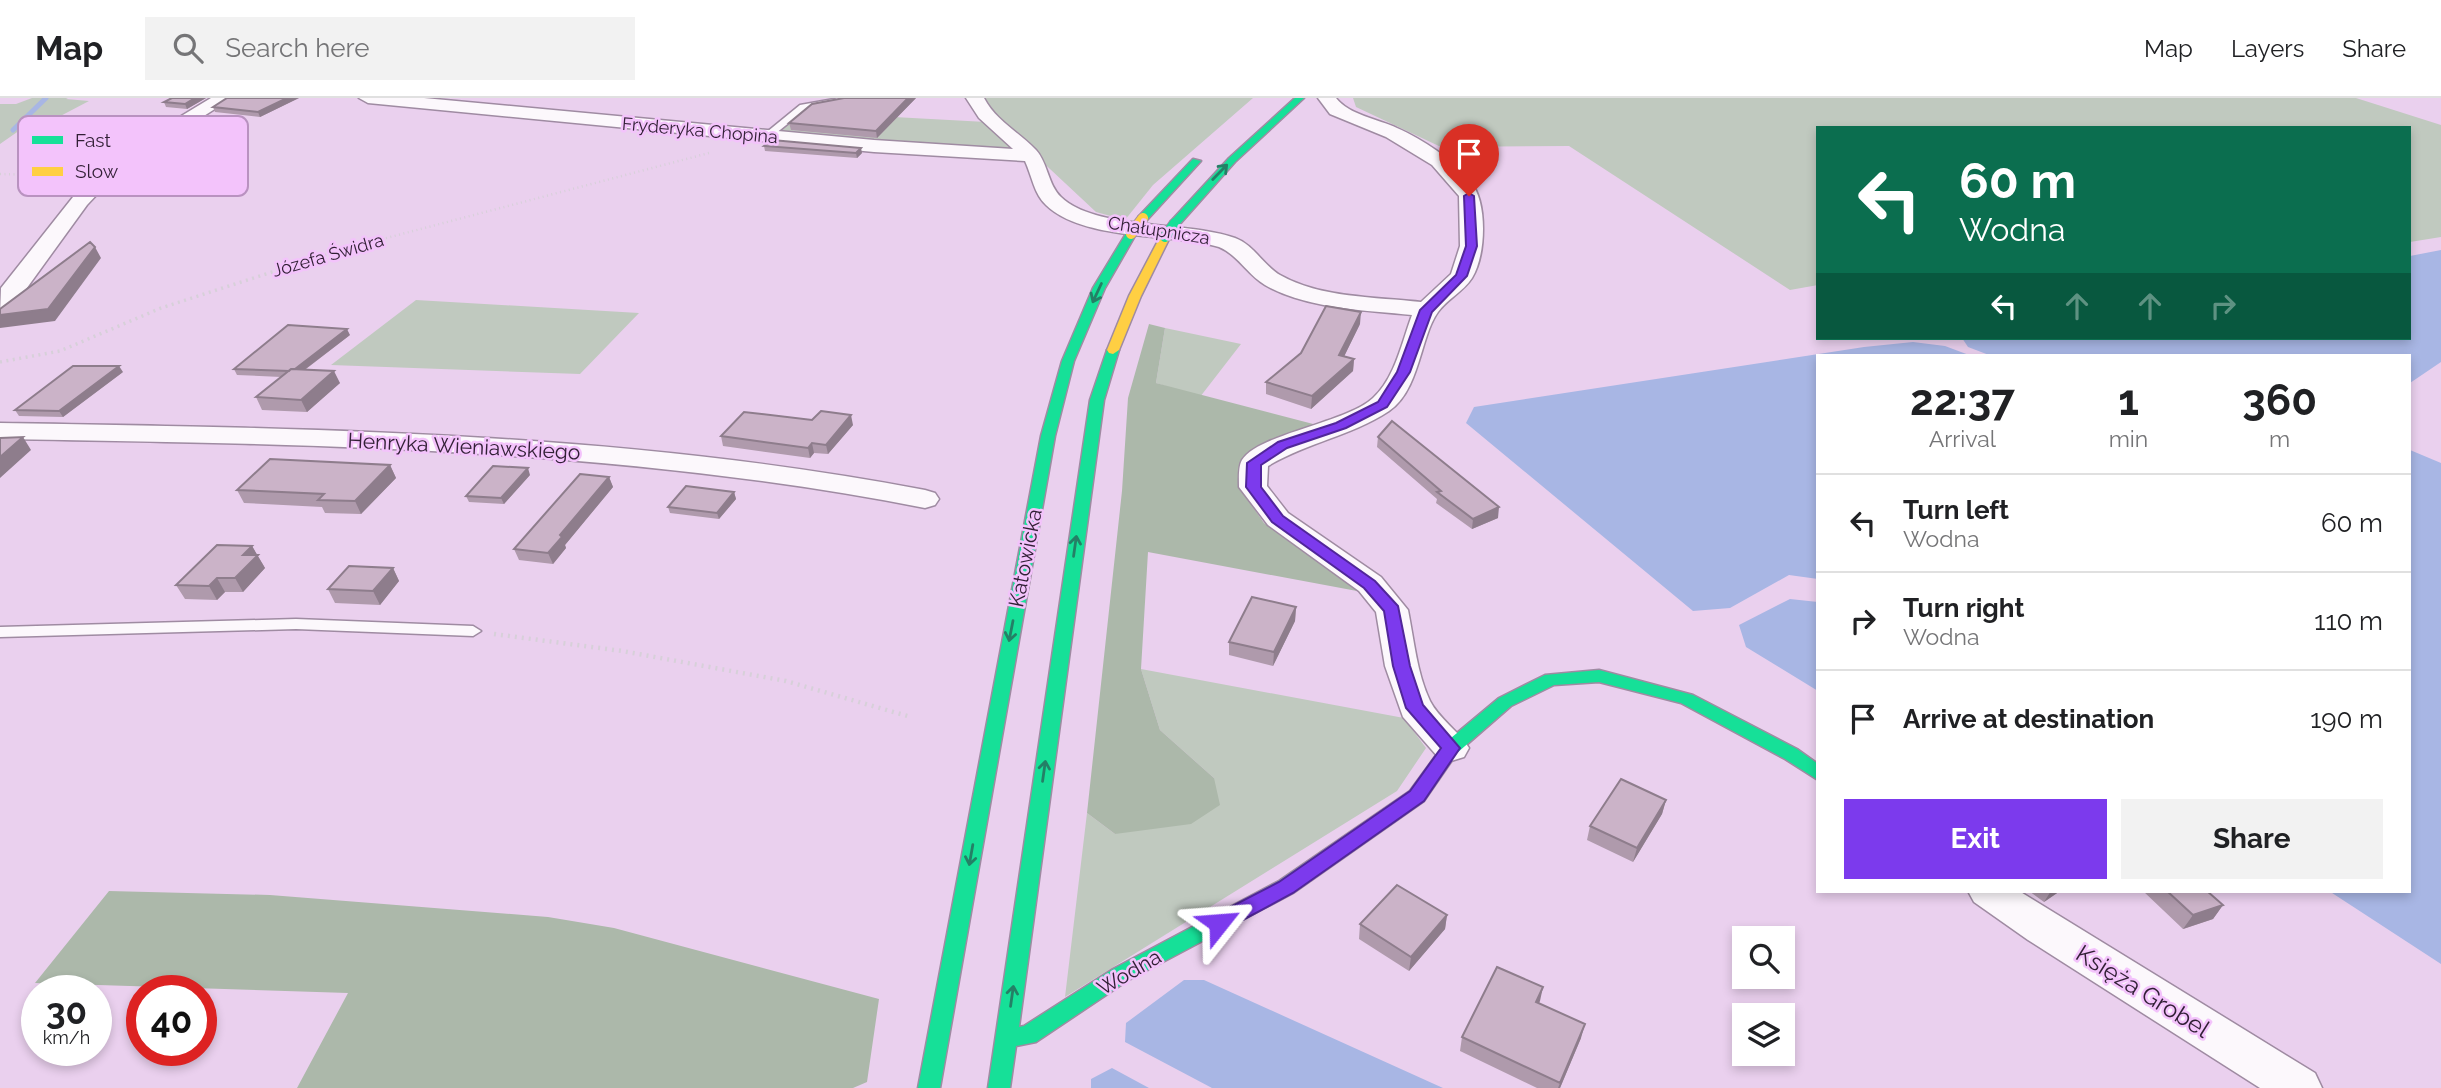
<!DOCTYPE html>
<meta charset="utf-8">
<style>
:root{--surface:#fff;--page:#f2f2f2;--text:#202124;--muted:#757577;--line:#e0e0e0;--accent:#7c3aed}
body{margin:0;font-family:Raleway,sans-serif;background:var(--page);color:var(--text);height:100vh;display:flex;flex-direction:column;font-size:26px;white-space:nowrap}
*{box-sizing:border-box;margin:0}
p{font-size:23px;color:var(--muted)}
.icon{flex:none;width:38px;height:38px;fill:none;stroke:currentColor;stroke-width:2;stroke-linecap:round;stroke-linejoin:round}
.map{position:relative;flex:1;overflow:hidden}
.sheet{position:absolute;left:1816px;top:256px;width:595px;height:539px;display:flex;flex-direction:column;background:var(--surface);border-radius:0px;box-shadow:0 4px 10px #0003}
.sheet>*{flex:none}
.top-card{position:absolute;left:1816px;top:28px;width:595px;height:214px;border-radius:0px;box-shadow:0 4px 10px #0003;background:#0b6e4f;color:#fff;overflow:hidden}
.fabs{position:absolute;left:1732px;top:828px;display:grid;gap:14px}
.fabs a{display:grid;place-items:center;width:63px;height:63px;border-radius:0px;background:var(--surface);box-shadow:0 4px 10px #0003;font-size:35px}
.speed{position:absolute;left:21px;top:877px;display:flex;gap:14px;font-size:35px;font-weight:700;text-align:center}
.speed>*{display:grid;place-content:center;width:91px;height:91px;border-radius:50%;background:var(--surface);box-shadow:0 4px 10px #0003;line-height:1}
.speed small{font-size:18px;font-weight:400}
.speed .limit{border:10px solid #d22;background:#fff;color:#111}
.pin{position:absolute;display:grid;place-items:center;width:60px;height:60px;color:#fff;margin:-72px -30px;border-radius:50% 50% 50% 0;rotate:-45deg;box-shadow:0 0 7px #0007}
.pin .icon{rotate:45deg}
.me{position:absolute;width:77px;margin:-38px;rotate:62deg;stroke-linejoin:round;filter:drop-shadow(0 0 5px #0008)}
.turn{display:flex;align-items:center;gap:24px;height:147px;padding:0 28px;font-size:32px}
.turn .icon{width:91px;height:91px;stroke-width:2.5}
.turn b{display:block;font-size:49px;line-height:60px}
.lanes{display:flex;align-items:center;height:66px;padding:0 28px;background:#0003;justify-content:center;gap:35px;direction:ltr}
.lanes .off{opacity:.35}
.eta{display:flex;justify-content:space-evenly;align-items:center;height:119px;text-align:center}
.eta b{font-size:42px;font-weight:700;line-height:49px}
.cta{display:flex;gap:14px;margin-top:auto;padding:14px 28px}
.cta a{flex:1;height:80px;border-radius:0px;background:var(--accent);color:#fff;font-size:28px;font-weight:700;line-height:80px;text-align:center}
.cta a+a{background:var(--page);color:var(--text)}
ul{padding:0;list-style:none}
li{display:flex;align-items:center;gap:21px;height:98px;padding:0 28px;border-top:2px solid var(--line)}
li div{flex:1}
li b{display:block;font-size:26px}
li em{font-style:normal}
header{display:flex;align-items:center;gap:42px;box-sizing:border-box;height:98px;padding:0 35px;background:var(--surface);border-bottom:2px solid var(--line)}
header strong{font-size:33px}
nav{display:flex;gap:38px;margin-inline-start:auto;font-size:24px}
.search{width:490px;height:63px;background:var(--page);display:flex;align-items:center;gap:18px;box-sizing:border-box;padding:0 24px;border-radius:0px;color:var(--muted);font-size:26px}
.map>svg:first-child{display:block}
</style>
<header>
<strong>Map</strong>
<div class="search"><svg class="icon" aria-label="search" viewBox="0 0 24 24"><circle cx="10" cy="10" r="6"/><path d="M15 15l6 6"/></svg>Search here</div>
<nav><a>Map</a><a>Layers</a><a>Share</a></nav>
</header>
<div class="map">
<svg width="2441" height="990" viewBox="0 0 2441 990">
<rect width="100%" height="100%" fill="#ead0ee"/>
<path fill="#c0c9bf" d="M32 0H68L66 1 89 3 49 24 33 23 0 46V6H16Z
M981 0H1253L1153 87 1125 122 1096 114 987 12Z
M1353 0H2356L2441 27V139L2410 144V30H1818V187L1790 192 1569 48 1441 49 1356 9Z
M802 14 986 24 1016 50 1005 54 777 36Z
M416 202 639 215 580 276 331 267Z
M1165 230 1241 246 1200 299 1156 285Z
M1141 571 1404 620 1426 650 1397 693 1065 899 1087 715 1115 736 1214 680 1160 632Z"/>
<path fill="#acb8aa" d="M1149 226 1165 230 1156 285 1317 327 1262 347 1242 393 1264 425 1336 475 1357 493 1148 454 1141 571 1160 632 1214 680 1220 707 1191 726 1115 736 1087 715 1122 393 1128 300Z
M109 793 270 797 548 819 614 830 879 901 867 984 853 990H297L348 895 35 885Z"/>
<path fill="#a8b6e4" d="M2441 152V264L2410 285V257H1989L1968 249 1962 240H2410V158Z
M1913 244 1945 248 1969 257H1818V481L1789 477 1730 510 1693 513 1466 325 1474 309 1864 249Z
M2410 352 2441 365V866L2329 793H2410Z
M1790 501 1818 504V593L1746 549 1739 527Z
M1184 882H1204L1443 990H1212L1125 944 1126 925Z
M1112 970 1149 990H1091V981Z"/>
<g fill="none" stroke-linecap="round" stroke-linejoin="round">
<path stroke="#a8b6e4" stroke-width="5" d="M13 32 46 0"/>
<defs>
<path id="lane" d="M834 1 838 4 837 6 806 11 770 40 762 38 800 7Z
M296 521 473 528 481 533 473 538 296 531 0 539V529Z"/>
<path id="street" d="M211 0H232L121 71 87 107 8 216 0 218 1 190 73 99 107 63Z
M359 0H424L874 42 1013 51 979 20 966 0H984C996 23 1019 34 1036 52 1048 65 1048 87 1061 99 1095 132 1188 123 1235 140 1254 147 1263 167 1280 177 1320 200 1376 199 1421 204L1451 176 1460 148 1459 98 1432 67 1386 39 1330 16 1318 0H1336C1349 17 1378 21 1397 30 1424 42 1452 61 1470 83 1488 104 1486 157 1472 180 1463 194 1447 201 1438 214 1420 239 1420 292 1389 313 1351 338 1306 345 1268 368L1267 388 1288 415 1381 479 1408 512C1414 542 1417 576 1430 603 1439 621 1459 633 1469 650L1464 659 1451 663 1438 659 1403 619 1385 568 1376 514 1359 493 1268 427 1239 389C1239 381 1238 369 1242 362 1258 336 1346 325 1373 300 1395 280 1402 244 1412 217 1365 212 1307 211 1265 187 1247 176 1238 157 1219 149 1171 135 1083 143 1046 107 1034 96 1032 78 1025 63L874 54 368 5Z
M0 325C309 330 621 334 925 392L935 395 939 401 935 407 925 410C621 350 309 346 0 341Z
M1968 793H2019L2315 975 2322 990H2260L2028 842 1974 804Z"/>
<path id="fast" d="M1295 0H1304L1235 64 1179 127H1171V123L1229 60Z
M1193 61 1201 63 1147 122H1139V118Z
M1127 134 1136 136 1105 190 1074 263 1055 338 940 990H918L1041 338 1062 263 1093 190Z
M1113 248 1119 252 1104 302 1019 929 1024 928 1113 871 1279 783 1410 693 1445 645 1499 600 1545 577 1599 572 1693 597 1797 651 1818 666V682L1785 661 1681 605 1599 584 1554 587 1511 608 1457 655 1424 703 1293 795 1127 883 1036 944 1016 948 1010 990H988L1090 302 1107 252Z"/>
<path id="slow" d="M1165 136 1170 139 1141 198 1119 252 1113 256 1109 255 1107 252 1129 198 1160 139Z"/>
</defs>
<use href="#lane" stroke="#9f8ba2" stroke-width="3"/>
<use href="#street" stroke="#9f8ba2" stroke-width="3"/>
<use href="#fast" stroke="#9f8ba2" stroke-width="3"/>
<use href="#slow" stroke="#9f8ba2" stroke-width="3"/>
<path stroke="#d7d0d9" stroke-width="2.5" stroke-dasharray="1 3.5" stroke-linecap="butt" d="M0 76 73 78
M291 168 341 152 709 55"/>
<path stroke="#d7d0d9" stroke-width="3.5" stroke-dasharray="2 4.5" stroke-linecap="butt" d="M0 264 60 253 161 210 297 166"/>
<path stroke="#d7d0d9" stroke-width="4.5" stroke-dasharray="2 5" stroke-linecap="butt" d="M494 536 622 553 786 583 911 619"/>
<use href="#lane" fill="#fcf8fc" fill-rule="evenodd"/>
<use href="#street" fill="#fcf8fc" fill-rule="evenodd"/>
<use href="#fast" fill="#16e098" fill-rule="evenodd"/>
<use href="#slow" fill="#ffcf43" fill-rule="evenodd"/>
<defs>
<path id="fast-bridge" d="M1165 139 1175 125"/>
<path id="slow-bridge" d="M1131 136 1143 120"/>
</defs>
<use href="#fast-bridge" stroke="#9f8ba2" stroke-width="12" stroke-linecap="butt"/>
<use href="#slow-bridge" stroke="#9f8ba2" stroke-width="12" stroke-linecap="butt"/>
<use href="#fast-bridge" stroke="#16e098" stroke-width="10"/>
<use href="#slow-bridge" stroke="#ffcf43" stroke-width="10"/>
</g>
<path fill="#af9aac" d="M171 0H206L187 11 166 9 164 4Z
M299 0 260 19 215 14 213 9Z
M844 0H916L877 40 791 32 789 25Z
M764 48 862 55 857 60 765 53Z
M1360 226 1344 258 1354 261 1353 273 1311 311 1266 296V284Z
M350 237 306 271 340 285 307 314 262 312 256 299 281 279 237 277 234 271Z
M123 274 63 319 19 318 15 312Z
M812 322 853 327 828 356 814 355 810 360 723 348 721 338Z
M1378 339 1498 420 1472 431 1436 405 1437 401 1377 349Z
M390 367 396 380 361 416 325 415 322 409 244 405 237 392Z
M530 377 504 406 469 404 466 398Z
M609 379 613 389 565 447 566 450 553 466 519 462 514 451Z
M734 394 736 401 719 421 670 415 668 409Z
M252 448 265 470 243 494H225L217 502 185 501 176 487Z
M393 470 399 483 380 507 335 505 328 491Z
M1296 509 1295 523 1273 568 1229 557V544Z
M1666 702 1662 716 1633 764 1587 742 1590 728Z
M2029 793H2060L2044 804Z
M2143 793H2207L2223 807 2213 821 2183 831Z
M1447 817 1445 831 1409 873 1359 841 1360 826Z
M1539 905 1581 940 1560 990H1537L1460 953 1462 939Z"/>
<path fill="#8e7d8c" d="M195 0H206L187 11 185 6Z
M287 0H299L260 19 258 14Z
M908 0H916L877 40 876 33Z
M861 50 862 55 857 60 856 55Z
M95 149 101 160 55 223 0 230V217Z
M1361 214 1360 226 1339 269V257Z
M347 231 350 237 295 279 292 273Z
M1354 261 1353 273 1311 311 1312 298Z
M119 268 123 274 63 319 59 313Z
M334 273 340 285 307 314 301 302Z
M851 317 853 327 828 356 826 347Z
M23 339 31 352 0 380V359Z
M812 345 814 355 810 360 808 350Z
M390 367 396 380 361 416 355 403Z
M528 370 530 377 504 406 501 400Z
M609 379 613 389 565 447 566 450 553 466 548 455 560 437Z
M734 394 736 401 719 421 717 415Z
M1499 409 1498 420 1472 431 1473 421Z
M252 448 265 470 243 494 235 480 243 457Z
M393 470 399 483 380 507 373 493Z
M217 480 225 494 217 502 209 488Z
M1296 509 1295 523 1273 568 1274 554Z
M1666 702 1662 716 1633 764 1637 750Z
M2051 793H2060L2044 804Z
M2223 807 2213 821 2183 831 2193 817Z
M1447 817 1445 831 1409 873 1411 859Z
M1543 889 1540 903 1533 918 1536 904Z
M1585 926 1581 940 1560 990H1558Z"/>
<path fill="#cbb3c8" stroke="#8e7d8c" stroke-width="2" d="M172 0H195L185 6 164 4Z
M227 0H287L258 14 213 9Z
M844 0H908L876 33 789 25 812 6Z
M772 42 861 50 856 55 764 48Z
M90 144 95 149 48 211 0 217V211Z
M1326 208 1361 214 1339 257 1354 261 1312 298 1266 284 1301 255Z
M288 227 347 231 295 271H291L289 273 234 271Z
M73 268H119L59 313 15 312Z
M291 271 334 273 301 302 256 299Z
M821 313 851 317 826 347 812 345 808 350 721 338 744 314 812 322Z
M1392 323 1499 409 1473 421 1437 394 1441 393 1378 339Z
M23 339 0 359V340Z
M270 361 390 367 355 403 318 402 324 396 237 392Z
M493 368 528 370 501 400 466 398Z
M580 376 609 379 560 437 562 439 548 455 514 451Z
M686 388 734 394 717 415 668 409Z
M217 447 252 448 243 457H258L235 480H217L209 488 176 487Z
M349 468 393 470 373 493 328 491Z
M1252 499 1296 509 1274 554 1229 544Z
M1621 681 1666 702 1637 750 1590 728Z
M1397 787 1447 817 1411 859 1360 826Z
M2167 793H2207L2223 807 2193 817Z
M1497 869 1543 889 1536 904 1585 926 1560 985 1462 939Z"/>
<defs><path id="oneway-shaft" d="M-6 0H5M1.5-3L5.5 0L1.5 3" fill="none" stroke-width="1.6" stroke-linecap="round" stroke-linejoin="round" transform="scale(1.75)"/></defs>
<g stroke="#248066">
<use href="#oneway-shaft" transform="translate(1220 74) rotate(-46)"/>
<use href="#oneway-shaft" transform="translate(1097 195) rotate(115)"/>
<use href="#oneway-shaft" transform="translate(1075 448) rotate(-82)"/>
<use href="#oneway-shaft" transform="translate(1011 533) rotate(101)"/>
<use href="#oneway-shaft" transform="translate(1044 673) rotate(-82)"/>
<use href="#oneway-shaft" transform="translate(971 757) rotate(100)"/>
<use href="#oneway-shaft" transform="translate(1012 898) rotate(-82)"/>
</g>
<path fill="#7c3aed" stroke="#51269a" stroke-width="2" d="M1469 95 1474 98 1477 148 1467 178 1432 214 1410 274 1387 309 1346 330 1287 350 1261 367V389L1283 418 1375 483 1398 508 1410 568 1423 607 1460 650 1424 703 1293 795 1226 831 1219 833 1211 831 1208 825 1211 819 1279 784 1410 693 1441 650 1406 610 1393 568 1384 513 1364 490 1272 424 1246 389 1247 365 1278 344 1336 325 1378 304 1397 274 1420 212 1456 177 1466 148 1464 98Z"/>
<g text-anchor="middle" dominant-baseline="central" stroke-width="5" stroke-linejoin="round" paint-order="stroke">
<g font-size="18" fill="#311f35" stroke="#f3c3fb">
<text transform="translate(700 32) rotate(5)">Fryderyka Chopina</text>
<text transform="translate(1159 132) rotate(9)">Chałupnicza</text>
<text transform="translate(328 157) rotate(-16)">Józefa Świdra</text>
</g>
<g font-size="21" fill="#311f35" stroke="#f3c3fb">
<text transform="translate(464 348) rotate(3)">Henryka Wieniawskiego</text>
<text transform="translate(1025 460) rotate(-79)">Katowicka</text>
<text transform="translate(1129 874) rotate(-30)">Wodna</text>
</g>
<g font-size="24" fill="#311f35" stroke="#f3c3fb">
<text transform="translate(2143 893) rotate(32)">Księża Grobel</text>
</g>
</g>
<rect x="18" y="18" width="230" height="80" rx="10" fill="#f3c3fb" stroke="#b992c0" stroke-width="2"/>
<rect x="32" y="38" width="31" height="8" fill="#16e098"/>
<rect x="32" y="69" width="31" height="9" fill="#ffcf43"/>
<g font-size="19" fill="#311f35">
<text x="75" y="49">Fast</text>
<text x="75" y="80">Slow</text>
</g>
</svg>
<div class="fabs">
<a><svg class="icon" aria-label="search" viewBox="0 0 24 24"><circle cx="10" cy="10" r="6"/><path d="M15 15l6 6"/></svg></a>
<a><svg class="icon" aria-label="layers" viewBox="0 0 24 24"><path d="M12 4l9 5-9 5-9-5zM3 14l9 5 9-5"/></svg></a>
</div>
<div class="speed"><div>30<small>km/h</small></div><div class="limit">40</div></div>
<div class="pin" style="left:1469px;top:98px;background:#d93025"><svg class="icon" aria-label="arrive" viewBox="0 0 24 24"><path d="M6 21V4h12l-3 4 3 4H6"/></svg></div>
<svg class="me" style="left:1219px;top:825px" viewBox="-20 -20 40 40"><path d="M0-17L14 15 0 8-14 15z" fill="#7c3aed" stroke="#fff" stroke-width="4"/></svg>
<div class="top-card">
<div class="turn"><svg class="icon" aria-label="left" viewBox="0 0 24 24"><path d="M17 20v-9H6M10 6l-5 5 5 5"/></svg><div><b>60 m</b>Wodna</div></div>
<div class="lanes"><svg class="icon" aria-label="left" viewBox="0 0 24 24"><path d="M17 20v-9H6M10 6l-5 5 5 5"/></svg><svg class="icon off" aria-label="ahead" viewBox="0 0 24 24"><path d="M12 20V5M6 11l6-6 6 6"/></svg><svg class="icon off" aria-label="ahead" viewBox="0 0 24 24"><path d="M12 20V5M6 11l6-6 6 6"/></svg><svg class="icon off" aria-label="right" viewBox="0 0 24 24"><path d="M7 20v-9h11M14 6l5 5-5 5"/></svg></div>
</div>
<section class="sheet">
<div class="eta">
<div><b>22:37</b><p>Arrival</p></div>
<div><b>1</b><p>min</p></div>
<div><b>360</b><p>m</p></div>
</div>
<ul>
<li><svg class="icon" aria-label="left" viewBox="0 0 24 24"><path d="M17 20v-9H6M10 6l-5 5 5 5"/></svg><div><b>Turn left</b><p>Wodna</p></div><em>60 m</em></li>
<li><svg class="icon" aria-label="right" viewBox="0 0 24 24"><path d="M7 20v-9h11M14 6l5 5-5 5"/></svg><div><b>Turn right</b><p>Wodna</p></div><em>110 m</em></li>
<li><svg class="icon" aria-label="arrive" viewBox="0 0 24 24"><path d="M6 21V4h12l-3 4 3 4H6"/></svg><div><b>Arrive at destination</b></div><em>190 m</em></li>
</ul>
<div class="cta"><a>Exit</a><a>Share</a></div>
</section>
</div>
